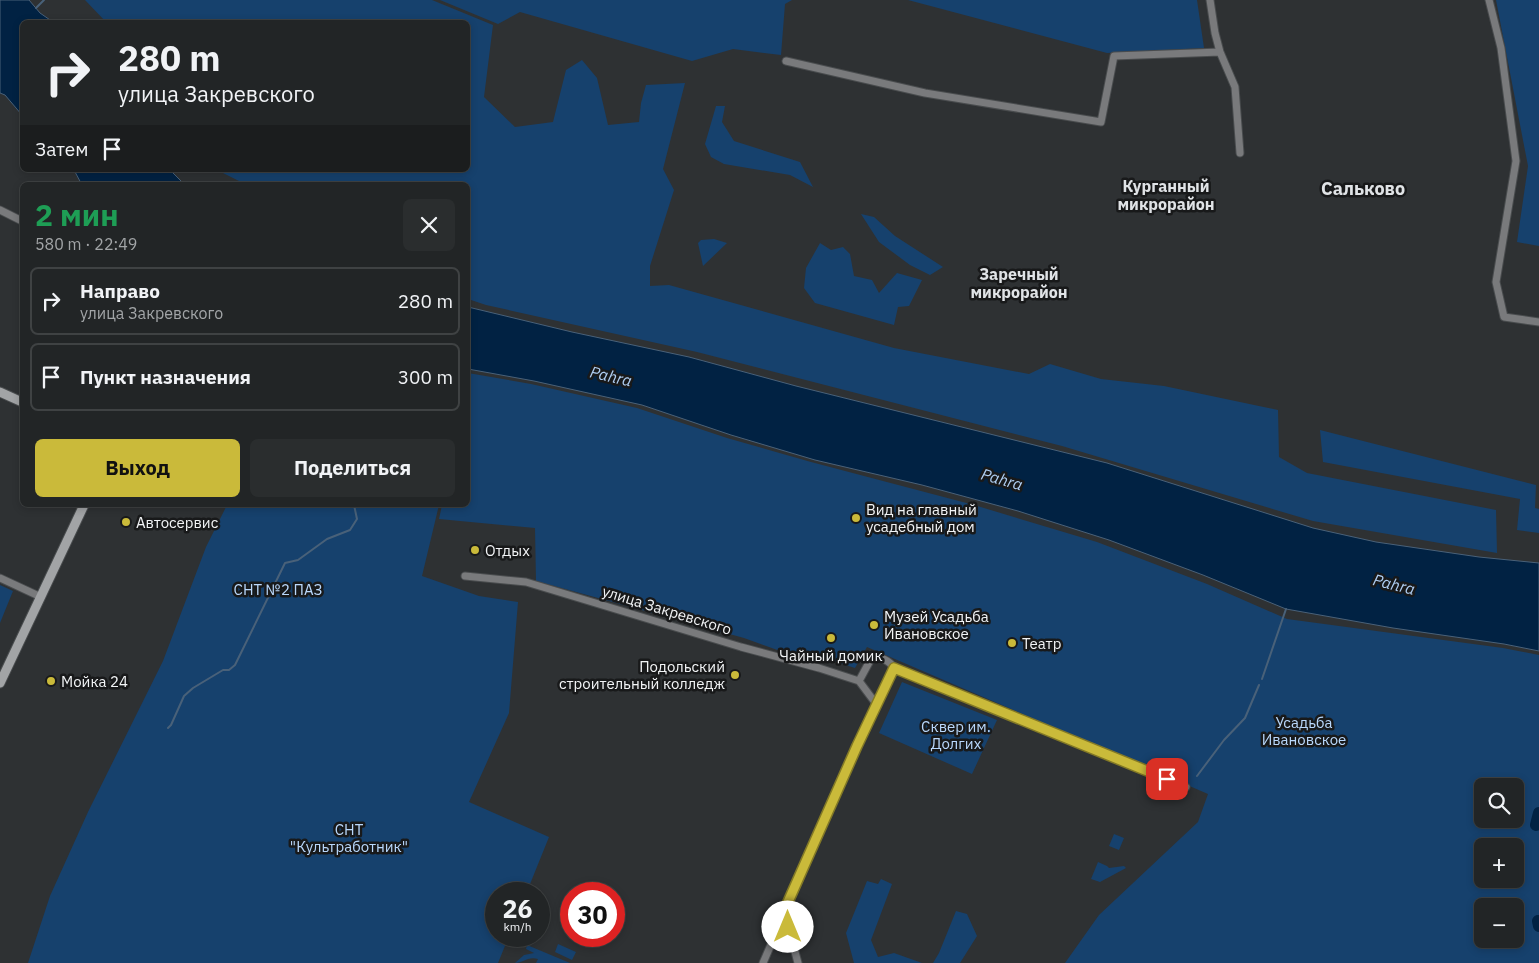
<!DOCTYPE html>
<html lang="ru">
<meta charset="utf-8">
<style>
:root{--surface:#222526;--page:#2a2d2e;--text:#f1f3f6;--muted:#a2a5a7;--line:#3f4243;--accent:#caba3a}
body{margin:0;font-family:"IBM Plex Sans",sans-serif;background:var(--page);color:var(--text);height:100vh;display:flex;flex-direction:column;font-size:19px;white-space:nowrap}
*{box-sizing:border-box;margin:0}
p{font-size:16px;color:var(--muted)}
.icon{flex:none;width:28px;height:28px;fill:none;stroke:currentColor;stroke-width:2;stroke-linecap:round;stroke-linejoin:round}
.map{position:relative;flex:1;overflow:hidden}
.side{position:absolute;left:20px;top:182px;width:450px;height:325px;display:flex;flex-direction:column;background:var(--surface);border-radius:8px;box-shadow:0 2px 8px #0003,0 0 0 1px var(--line)}
.side>*{flex:none}
.top-card{position:absolute;left:20px;top:20px;width:450px;height:152px;border-radius:8px;box-shadow:0 2px 8px #0003,0 0 0 1px var(--line);background:#222526;color:var(--text);overflow:hidden}
.buttons{position:absolute;left:1474px;top:778px;display:grid;gap:10px}
.buttons a{display:grid;place-items:center;width:50px;height:50px;border-radius:8px;background:var(--surface);box-shadow:0 2px 8px #0003,0 0 0 1px var(--line);font-size:25px}
.speed{position:absolute;left:485px;top:882px;display:flex;gap:10px;font-size:25px;font-weight:700;text-align:center}
.speed>*{display:grid;place-content:center;width:65px;height:65px;border-radius:50%;background:var(--surface);box-shadow:0 2px 8px #0003,0 0 0 1px var(--line);line-height:1}
.speed small{font-size:12px;font-weight:400}
.speed .limit{border:8px solid #d22;background:#fff;color:#111}
.pin{position:absolute;display:grid;place-items:center;width:42px;height:42px;color:#fff;margin:-21px;border-radius:10px;box-shadow:0 2px 8px #0006}
.me{position:absolute;width:55px;margin:-28px;rotate:0deg;stroke-linejoin:round;filter:drop-shadow(0 0 4px #0008)}
.turn{display:flex;align-items:center;gap:18px;height:105px;padding:0 15px;font-size:22px}
.turn .icon{width:65px;height:65px;stroke-width:2.5}
.turn b{display:block;font-size:35px;line-height:42px}
.then{display:flex;align-items:center;height:48px;padding:0 15px;background:#0003;gap:10px;font-size:19px}
.round{display:grid;place-items:center;flex:none;width:52px;height:52px;border-radius:8px;background:var(--page)}
.summary{display:flex;align-items:center;justify-content:space-between;height:85px;padding:0 15px}
h1{font-size:30px;font-weight:800;line-height:38px;color:#1e9e55}
.action{display:flex;gap:10px;margin-top:auto;padding:10px 15px}
.action a{flex:1;height:58px;border-radius:8px;background:var(--accent);color:#111;font-size:20px;font-weight:800;line-height:58px;text-align:center}
.action a+a{background:var(--page);color:var(--text)}
ul{padding:0;list-style:none}
li{display:flex;align-items:center;gap:15px;height:68px;margin:0 10px 8px;padding:0 5px;border:2px solid var(--line);border-radius:8px}
li div{flex:1}
li b{display:block;font-size:19px}
li em{font-style:normal}
.map>svg:first-child{display:block}
</style>
<div class="map">
<svg width="1539" height="963" viewBox="0 0 1539 963">
<rect width="100%" height="100%" fill="#2e3133"/>
<path fill="#16416d" fill-rule="evenodd" d="M85 0H432L493 25 484 97 515 127 553 122 566 70 582 60 597 78 608 125 639 122 641 103 646 85 685 83 663 169 674 190 650 266V286L669 285 894 348 1029 374 1050 364 1101 379 1164 386 1278 410 1279 457 1307 473 1496 510 1497 553 1313 521 1062 446 697 352 486 305 468 299V185H247L217 170H468V22H106Z
M440 0H792L785 4 781 55 733 49 692 61 520 12 498 24Z
M908 0H1197L1204 48 1107 53Z
M1496 0H1539V246L1517 242 1528 166Z
M716 106H725L722 122 734 141 800 162 813 187 790 175 724 164 711 157 705 144Z
M861 214 874 217 895 236 943 267 930 275 910 265 879 242Z
M714 239 727 243 703 266 698 243 701 240Z
M820 243 831 250 843 247 850 254 854 276 872 280 879 293 897 273 922 280 909 306 898 307 894 325 815 303 804 288 806 268Z
M468 373 531 384 637 408 727 438 811 462 974 505 1097 542 1207 584 1287 619 1503 648 1539 655V963H1065L1099 915 1198 822 1208 794 867 647 855 668 814 655 811 662 744 638 536 581 535 528 439 519 442 505H468ZM1482 786H1515V819H1482ZM1482 846H1515V879H1482ZM1482 906H1515V939H1482Z
M1320 430 1536 485 1535 508 1539 509V533L1517 530 1520 499 1323 462Z
M227 505H439L422 576 479 596 518 602 509 713 469 802 549 837 526 894H496V936H509L498 963H28L50 896 88 812 163 661 206 547Z
M0 585 13 591 0 623Z
M902 682 997 720 972 774 879 733Z
M1114 834 1124 838 1119 850 1109 846Z
M1098 862 1107 866 1109 868 1124 866 1126 868 1100 882 1091 879Z
M881 879 892 884 871 940 878 957 894 953 922 963H854L846 933 867 881 878 884Z
M956 911 967 914 977 936 960 963H933L939 953Z
M558 944 576 952 572 960 555 952Z
M527 945 570 963H536L538 959C528 956 523 963 515 963L524 955 534 953 526 949Z"/>
<path fill="#012243" stroke="#496179" d="M0 0H29L40 13 53 22H22V115L5 95 0 93Z
M74 170H170L185 185H82Z
M468 307 572 332 689 357 796 386 1107 463 1313 528 1376 542 1479 557 1539 563V651L1504 644 1393 628 1286 609 1203 575 1109 540 1018 511 922 485 815 460 731 435 642 405 534 381 468 369Z"/>
<g fill="none" stroke-linecap="round" stroke-linejoin="round">
<path stroke="#496179" stroke-width="2" d="M36 8 44 0
M1262 679 1286 609
M168 728 171 725 184 696 193 688 223 670H229L235 665 285 563 298 560 327 539 350 530 357 519 354 505
M1197 776 1224 740 1245 718 1259 685"/>
<path stroke="#012243" stroke-width="12" d="M1536 825 1539 813
M1538 921 1539 926"/>
<defs>
<path id="minor" d="M1210 0 1215 33 1220 52 1235 87 1240 153
M1489 0 1501 48 1516 161 1496 282 1504 317 1539 322
M786 61 925 93 1101 122 1114 56 1220 52
M0 210 22 221
M465 576 526 582 741 647 819 668 859 681
M0 578 41 597
M894 668 1186 787
M784 911 798 963
M763 963 857 746 894 668C890 661 880 656 872 657L859 681 877 705"/>
<path id="secondary" d="M0 392 22 402
M0 683 84 505"/>
</defs>
<use href="#minor" stroke="#494c4e" stroke-width="9"/>
<use href="#secondary" stroke="#494c4e" stroke-width="11"/>
<use href="#minor" stroke="#797a7c" stroke-width="7"/>
<use href="#secondary" stroke="#a2a4a6" stroke-width="9"/>
</g>
<g fill="none" stroke-linecap="round" stroke-linejoin="round">
<defs>
<path id="route" d="M788 927 784 911 857 746 894 668 1167 779"/>
</defs>
<use href="#route" stroke="#837926" stroke-width="12"/>
<use href="#route" stroke="#caba3a" stroke-width="9"/>
</g>
<g fill="#caba3a" stroke="#18191a" stroke-width="2">
<circle cx="856" cy="518" r="5"/>
<circle cx="126" cy="522" r="5"/>
<circle cx="475" cy="550" r="5"/>
<circle cx="874" cy="625" r="5"/>
<circle cx="831" cy="638" r="5"/>
<circle cx="1012" cy="643" r="5"/>
<circle cx="735" cy="675" r="5"/>
<circle cx="51" cy="681" r="5"/>
</g>
<g text-anchor="middle" dominant-baseline="central" stroke-width="5" stroke-linejoin="round" paint-order="stroke">
<g font-size="15" fill="#f2f4f6" stroke="#18191a" text-anchor="start">
<text x="866" y="509">Вид на главный<tspan x="866" dy="17">усадебный дом</tspan></text>
<text x="136" y="522">Автосервис</text>
<text x="485" y="550">Отдых</text>
<text x="884" y="616">Музей Усадьба<tspan x="884" dy="17">Ивановское</tspan></text>
<text x="1022" y="643">Театр</text>
<text x="831" y="655" text-anchor="middle">Чайный домик</text>
<text x="725" y="666" text-anchor="end">Подольский<tspan x="725" dy="17">строительный колледж</tspan></text>
<text x="61" y="681">Мойка 24</text>
</g>
<g font-size="15" fill="#b9d8fc" stroke="#18191a">
<text x="278" y="589">СНТ №2 ПАЗ</text>
<text x="1304" y="722">Усадьба<tspan x="1304" dy="17">Ивановское</tspan></text>
<text x="956" y="726">Сквер им.<tspan x="956" dy="17">Долгих</tspan></text>
<text x="349" y="829">СНТ<tspan x="349" dy="17">"Культработник"</tspan></text>
</g>
<g font-size="15" fill="#f2f4f6" stroke="#18191a">
<text transform="translate(667 610) rotate(17)">улица Закревского</text>
</g>
<g font-size="16" font-weight="bold" fill="#e0e3e6" stroke="#18191a">
<text x="1166" y="186">Курганный<tspan x="1166" dy="18">микрорайон</tspan></text>
<text x="1019" y="274">Заречный<tspan x="1019" dy="18">микрорайон</tspan></text>
</g>
<g font-size="16" font-style="italic" fill="#afcef2" stroke="#18191a">
<text transform="translate(611 376) rotate(13)">Pahra</text>
<text transform="translate(1002 479) rotate(16)">Pahra</text>
<text transform="translate(1394 584) rotate(14)">Pahra</text>
</g>
<g font-size="18" font-weight="bold" fill="#e0e3e6" stroke="#18191a">
<text x="1363" y="188">Сальково</text>
</g>
</g>
</svg>
<div class="buttons">
<a><svg class="icon" aria-label="search" viewBox="0 0 24 24"><circle cx="10" cy="10" r="6"/><path d="M15 15l6 6"/></svg></a>
<a>+</a>
<a>−</a>
</div>
<div class="speed"><div>26<small>km/h</small></div><div class="limit">30</div></div>
<div class="pin" style="left:1167px;top:779px;background:#d93025"><svg class="icon" aria-label="arrive" viewBox="0 0 24 24"><path d="M6 21V4h12l-3 4 3 4H6"/></svg></div>
<svg class="me" style="left:788px;top:927px" viewBox="-20 -20 40 40"><circle r="19" fill="#fff"/><path d="M0-13L10 11 0 6-10 11z" fill="#caba3a"/></svg>
<div class="top-card">
<div class="turn"><svg class="icon" aria-label="right" viewBox="0 0 24 24"><path d="M7 20v-9h11M14 6l5 5-5 5"/></svg><div><b>280 m</b>улица Закревского</div></div>
<div class="then">Затем<svg class="icon" aria-label="arrive" viewBox="0 0 24 24"><path d="M6 21V4h12l-3 4 3 4H6"/></svg></div>
</div>
<section class="side">
<div class="summary"><div><h1>2 мин</h1><p>580 m · 22:49</p></div><a class="round"><svg class="icon" aria-label="close" viewBox="0 0 24 24"><path d="M6 6l12 12M18 6L6 18"/></svg></a></div>
<ul>
<li><svg class="icon" aria-label="right" viewBox="0 0 24 24"><path d="M7 20v-9h11M14 6l5 5-5 5"/></svg><div><b>Направо</b><p>улица Закревского</p></div><em>280 m</em></li>
<li><svg class="icon" aria-label="arrive" viewBox="0 0 24 24"><path d="M6 21V4h12l-3 4 3 4H6"/></svg><div><b>Пункт назначения</b></div><em>300 m</em></li>
</ul>
<div class="action"><a>Выход</a><a>Поделиться</a></div>
</section>
</div>
